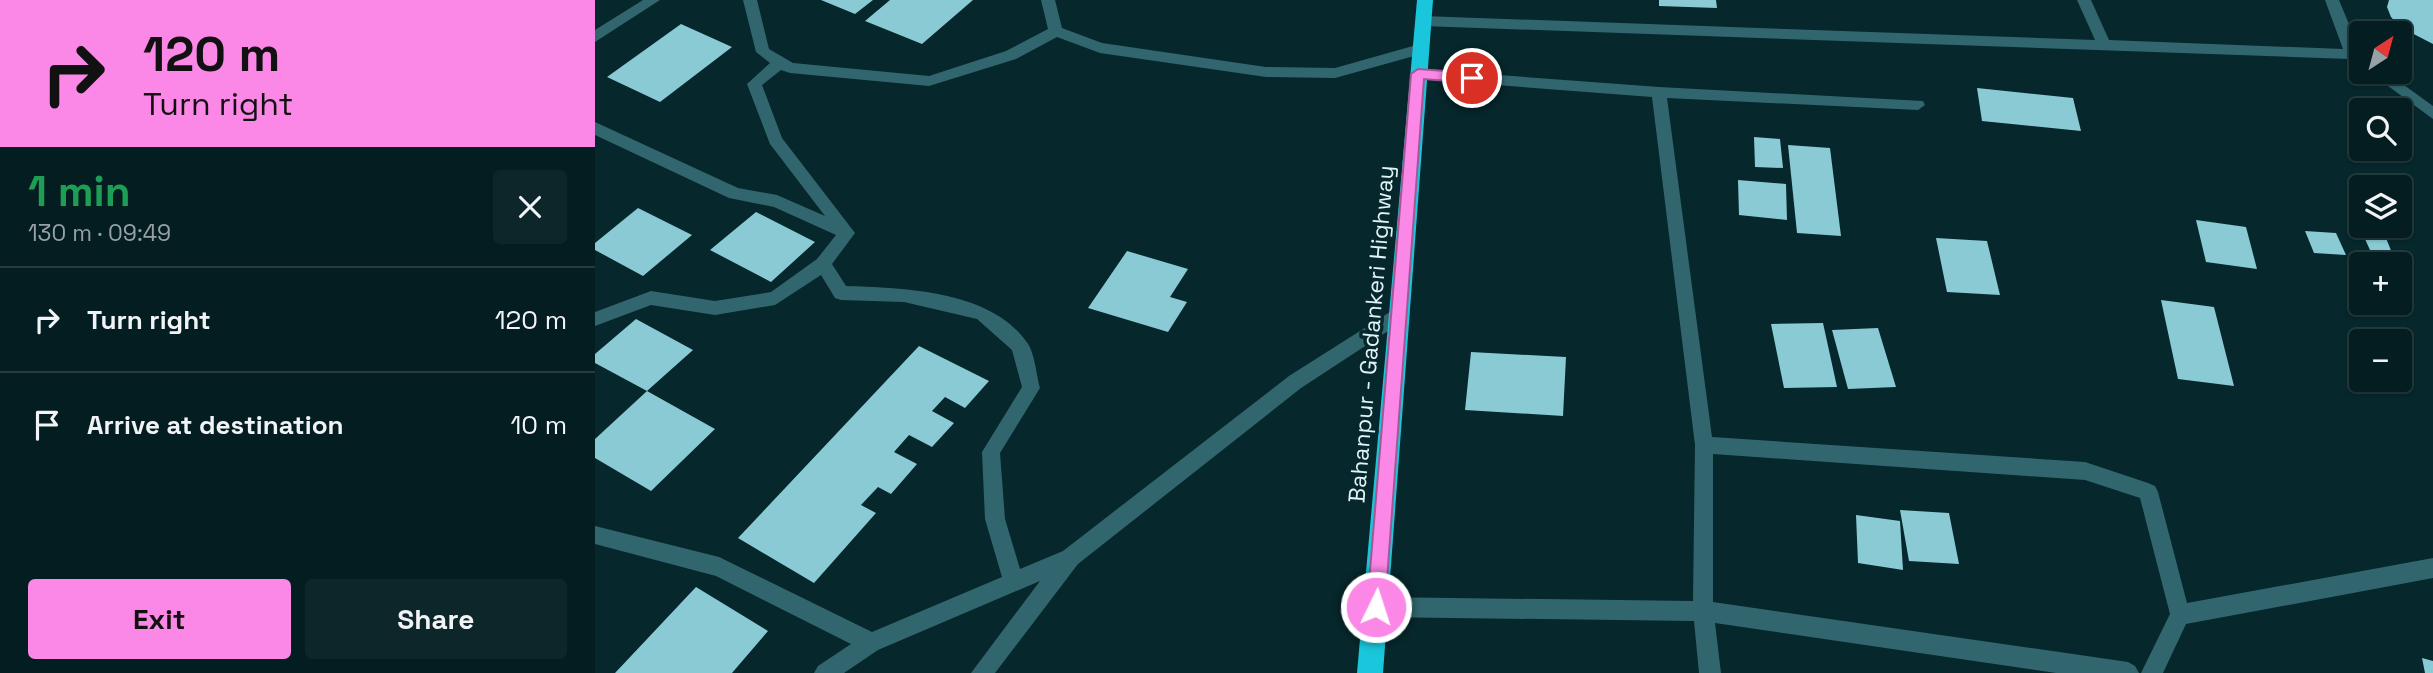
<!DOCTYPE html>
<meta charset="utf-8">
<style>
:root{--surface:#041d20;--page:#0d2629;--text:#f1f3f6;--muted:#97a2a5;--line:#253b3e;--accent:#fb87e6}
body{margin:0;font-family:"Space Grotesk",sans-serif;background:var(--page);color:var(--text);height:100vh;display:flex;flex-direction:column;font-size:26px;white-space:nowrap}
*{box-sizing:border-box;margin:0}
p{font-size:23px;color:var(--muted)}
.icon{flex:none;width:38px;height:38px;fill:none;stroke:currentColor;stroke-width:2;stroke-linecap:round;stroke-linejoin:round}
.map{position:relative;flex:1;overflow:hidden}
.panel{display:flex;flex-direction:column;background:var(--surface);width:595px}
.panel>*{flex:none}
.hud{background:#fb87e6;color:#111;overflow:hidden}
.needle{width:46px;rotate:36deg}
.buttons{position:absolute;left:1754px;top:21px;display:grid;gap:14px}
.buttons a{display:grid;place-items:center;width:63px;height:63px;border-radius:7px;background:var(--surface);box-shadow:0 2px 5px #0004,0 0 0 2px var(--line);font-size:35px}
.pin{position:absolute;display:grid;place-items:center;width:60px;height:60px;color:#fff;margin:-30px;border:4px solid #fff;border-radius:50%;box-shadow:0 2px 7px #0007}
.me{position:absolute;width:77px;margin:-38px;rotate:4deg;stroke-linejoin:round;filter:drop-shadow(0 0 5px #0008)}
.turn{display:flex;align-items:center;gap:24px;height:147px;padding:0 28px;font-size:32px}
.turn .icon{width:91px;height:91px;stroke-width:2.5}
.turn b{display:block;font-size:49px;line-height:60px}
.round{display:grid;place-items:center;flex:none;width:74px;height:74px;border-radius:7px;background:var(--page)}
.overview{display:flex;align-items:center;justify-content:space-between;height:119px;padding:0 28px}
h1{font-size:42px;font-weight:800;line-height:52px;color:#1e9e55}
.button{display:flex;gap:14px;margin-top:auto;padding:14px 28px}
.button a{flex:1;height:80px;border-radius:7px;background:var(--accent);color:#111;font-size:28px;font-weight:800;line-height:80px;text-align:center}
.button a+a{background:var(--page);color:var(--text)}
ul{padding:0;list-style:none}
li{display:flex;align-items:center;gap:21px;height:105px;padding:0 28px;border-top:2px solid var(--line)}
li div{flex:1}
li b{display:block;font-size:26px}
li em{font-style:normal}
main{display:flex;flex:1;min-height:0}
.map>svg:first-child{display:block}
</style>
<main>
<section class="panel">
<div class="hud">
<div class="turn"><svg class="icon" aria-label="right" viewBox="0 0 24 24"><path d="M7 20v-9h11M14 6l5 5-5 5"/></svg><div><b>120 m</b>Turn right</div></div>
</div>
<div class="overview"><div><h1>1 min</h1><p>130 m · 09:49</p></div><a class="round"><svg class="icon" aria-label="close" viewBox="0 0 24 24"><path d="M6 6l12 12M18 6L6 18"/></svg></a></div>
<ul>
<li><svg class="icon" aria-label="right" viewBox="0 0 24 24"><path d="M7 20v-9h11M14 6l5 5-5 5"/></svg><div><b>Turn right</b></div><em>120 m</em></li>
<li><svg class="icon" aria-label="arrive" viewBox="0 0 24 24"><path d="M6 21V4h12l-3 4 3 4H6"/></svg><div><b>Arrive at destination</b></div><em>10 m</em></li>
</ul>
<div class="button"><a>Exit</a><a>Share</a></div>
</section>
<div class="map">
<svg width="1838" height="673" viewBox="0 0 1838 673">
<rect width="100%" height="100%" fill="#06272b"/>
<path fill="#89cad4" d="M226 0H278L260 14Z
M295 0H378L327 44 270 21Z
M1064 0H1121L1122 8 1064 6Z
M1794 0H1838V44L1805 27 1796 17 1792 7Z
M86 24 137 47 65 102 12 77Z
M1382 88 1478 98 1486 131 1387 121Z
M1159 137 1185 139 1188 168 1160 167Z
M1193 145 1235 148 1246 236 1202 233Z
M1143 180 1191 184 1192 220 1144 215Z
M43 208 97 235 48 276 0 250V243Z
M161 212 220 242 176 282 115 250Z
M1601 220 1651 227 1662 269 1611 262Z
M1764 226 1787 228 1797 253 1775 250Z
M1710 231 1741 233 1751 255 1719 253Z
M1341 238 1392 241 1405 295 1352 292Z
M532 251 593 269 575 297 592 302 573 332 493 308Z
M1566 300 1619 307 1639 386 1583 379Z
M41 319 98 350 52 391 0 363V354Z
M1228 323 1242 387 1189 388 1176 324Z
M1283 328 1301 387 1253 389 1237 330Z
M324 346 394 381 370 408 350 397 337 411 359 423 337 447 314 435 299 452 322 464 296 494 283 487 266 505 281 513 219 583 143 538Z
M876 352 971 357 968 416 870 410Z
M52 391 120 429 56 491 0 458V439Z
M1305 510 1354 513 1364 564 1314 561Z
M1261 515 1305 521 1308 570 1263 563Z
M101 587 173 631 137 673H20Z
M1827 658 1838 661V673H1830Z"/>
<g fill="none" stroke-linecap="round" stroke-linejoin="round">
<path fill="#32666e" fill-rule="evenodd" d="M48 0H65L0 42V30Z
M148 0H162L174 49 198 63 334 76 411 51 453 29 446 0H460L467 28 507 43 671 67 740 68 825 44 832 49 830 53 740 78 671 77 505 53 462 37 421 59 334 86 195 73 186 70 167 85 187 138 260 233 237 264 251 286C308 288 394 290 431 341 440 352 441 374 445 388L405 453 410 519 425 569 468 551 694 376 798 310H810L813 315 810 320 706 388 483 564 400 673H376L445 581 283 650 249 673H219L223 666 256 644 121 576 0 544V526L124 557 277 632 407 577 390 519 387 452 427 387 417 350 382 319 309 302 246 300 240 298 226 275 180 305 120 315 56 305 0 326V312L56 291 120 301 176 292 222 259 241 235 179 207 134 198 0 135V122L143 188 182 195 230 216 175 144 152 84 175 63 161 52Z
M1482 0H1496L1514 40 1748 49 1730 0H1744L1766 53V64L1754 59 828 26 821 21 828 16 1500 40Z
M823 69 1064 87 1328 101 1330 105 1323 110 1072 98 1117 437 1490 462 1553 483 1560 486 1563 492 1592 603 1838 558V578L1591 624 1568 673H1546L1575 614 1545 498 1490 480 1118 454V602L1533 662 1540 666 1544 673H1461L1120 623 1126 673H1104L1099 621 781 617 774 614 771 607 774 600 781 597 1098 601 1100 445 1057 97 823 79 816 74Z
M1774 72H1791L1838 106V119Z"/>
<path fill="#19c6db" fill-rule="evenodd" d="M822 0H838L788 673H762Z"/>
</g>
<path fill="#fb87e6" stroke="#a35896" stroke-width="2" d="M823 69 877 73 883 78 877 83 829 79 790 607 788 613 781 616 774 613 772 607 816 74Z"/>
<g text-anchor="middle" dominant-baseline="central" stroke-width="7" stroke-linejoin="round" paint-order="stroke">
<g font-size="23" fill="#e1f3f6" stroke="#06272b">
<text transform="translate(776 334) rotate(-85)">Bahanpur - Gadankeri Highway</text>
</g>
</g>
</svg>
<div class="buttons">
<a><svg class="needle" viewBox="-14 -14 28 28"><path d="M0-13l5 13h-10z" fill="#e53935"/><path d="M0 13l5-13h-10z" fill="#97a2a5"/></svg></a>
<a><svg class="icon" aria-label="search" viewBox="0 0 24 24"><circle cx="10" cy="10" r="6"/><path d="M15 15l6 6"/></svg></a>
<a><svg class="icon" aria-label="layers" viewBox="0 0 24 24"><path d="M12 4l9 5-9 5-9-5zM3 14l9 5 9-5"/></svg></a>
<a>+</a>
<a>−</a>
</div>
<div class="pin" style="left:877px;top:78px;background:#d93025"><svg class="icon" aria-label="arrive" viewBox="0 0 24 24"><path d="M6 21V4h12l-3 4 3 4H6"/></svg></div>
<svg class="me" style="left:781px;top:607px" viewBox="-20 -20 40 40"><circle r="17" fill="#fb87e6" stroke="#fff" stroke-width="3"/><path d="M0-11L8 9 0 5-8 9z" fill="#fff"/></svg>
</div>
</main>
